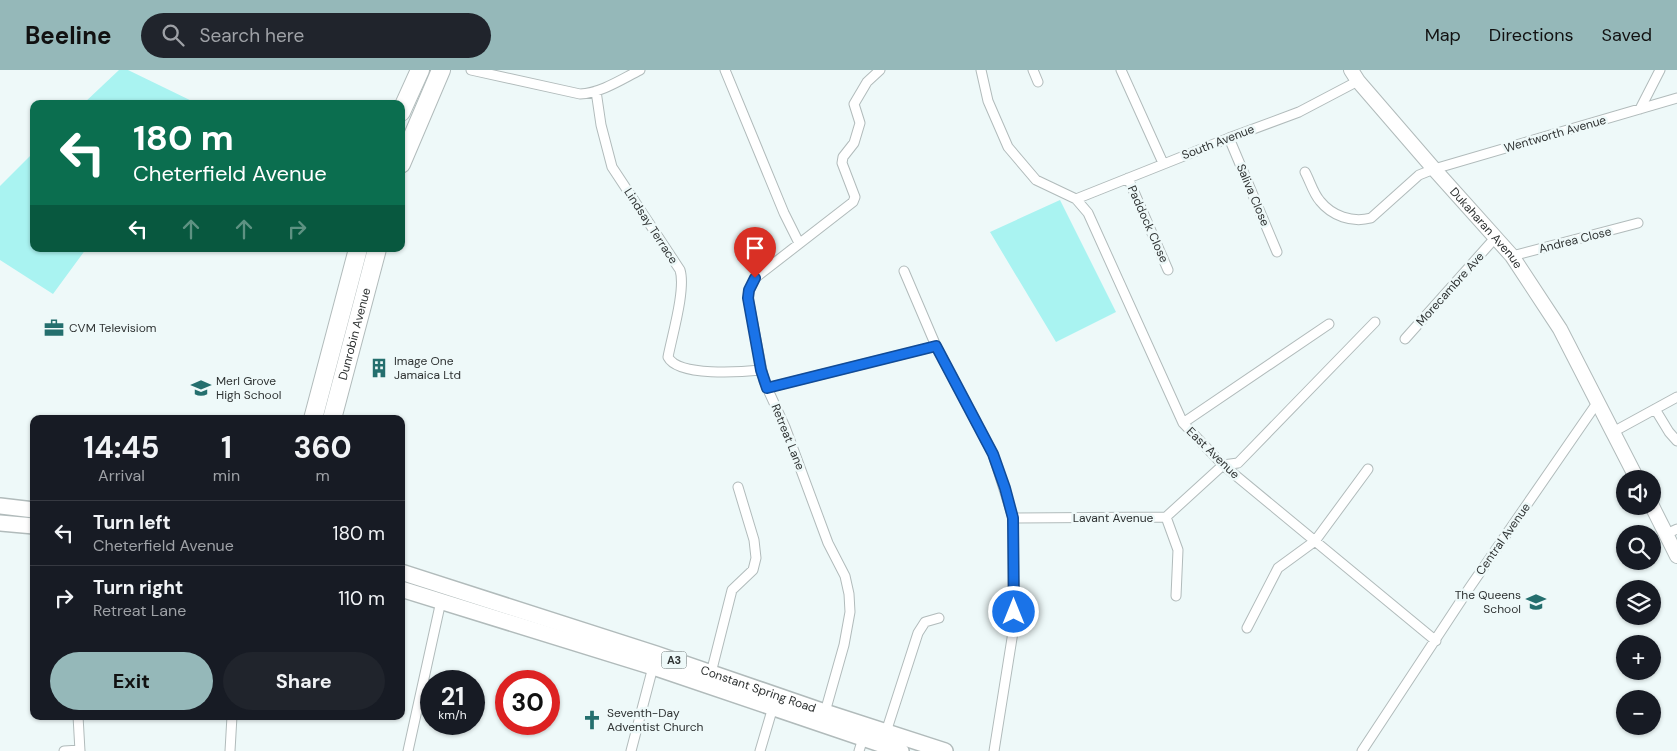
<!DOCTYPE html>
<meta charset="utf-8">
<style>
:root{--surface:#171b24;--page:#20242c;--text:#f1f3f6;--muted:#9ea1a6;--line:#363941;--accent:#95b8b9}
body{margin:0;font-family:"DM Sans",sans-serif;background:var(--page);color:var(--text);height:100vh;display:flex;flex-direction:column;font-size:19px;white-space:nowrap}
*{box-sizing:border-box;margin:0}
p{font-size:16px;color:var(--muted)}
.icon{flex:none;width:28px;height:28px;fill:none;stroke:currentColor;stroke-width:2;stroke-linecap:round;stroke-linejoin:round}
.map{position:relative;flex:1;overflow:hidden}
.sheet{position:absolute;left:30px;top:345px;width:375px;height:305px;display:flex;flex-direction:column;background:var(--surface);border-radius:10px;box-shadow:0 1px 4px #0004}
.sheet>*{flex:none}
.guide{position:absolute;left:30px;top:30px;width:375px;height:152px;border-radius:10px;box-shadow:0 1px 4px #0004;background:#0b6e4f;color:#fff;overflow:hidden}
.fabs{position:absolute;left:1616px;top:400px;display:grid;gap:10px}
.fabs a{display:grid;place-items:center;width:45px;height:45px;border-radius:50%;background:var(--surface);box-shadow:0 1px 4px #0004;font-size:25px}
.speed{position:absolute;left:420px;top:600px;display:flex;gap:10px;font-size:25px;font-weight:700;text-align:center}
.speed>*{display:grid;place-content:center;width:65px;height:65px;border-radius:50%;background:var(--surface);box-shadow:0 1px 4px #0004;line-height:1}
.speed small{font-size:12px;font-weight:400}
.speed .limit{border:8px solid #d22;background:#fff;color:#111}
.pin{position:absolute;display:grid;place-items:center;width:42px;height:42px;color:#fff;margin:-51px -21px;border-radius:50% 50% 50% 0;rotate:-45deg;box-shadow:0 0 5px #0007}
.pin .icon{rotate:45deg}
.me{position:absolute;width:55px;margin:-28px;rotate:0deg;stroke-linejoin:round;filter:drop-shadow(0 0 4px #0008)}
.turn{display:flex;align-items:center;gap:18px;height:105px;padding:0 20px;font-size:22px}
.turn .icon{width:65px;height:65px;stroke-width:2.5}
.turn b{display:block;font-size:35px;line-height:42px}
.lanes{display:flex;align-items:center;height:48px;padding:0 20px;background:#0003;justify-content:center;gap:25px;direction:ltr}
.lanes .off{opacity:.35}
.eta{display:flex;justify-content:space-evenly;align-items:center;height:85px;text-align:center}
.eta b{font-size:30px;font-weight:700;line-height:35px}
.cta{display:flex;gap:10px;margin-top:auto;padding:10px 20px}
.cta a{flex:1;height:58px;border-radius:30px;background:var(--accent);color:#111;font-size:20px;font-weight:700;line-height:58px;text-align:center}
.cta a+a{background:var(--page);color:var(--text)}
ul{padding:0;list-style:none}
li{display:flex;align-items:center;gap:15px;height:65px;padding:0 20px;border-top:1px solid var(--line)}
li div{flex:1}
li b{display:block;font-size:19px}
li em{font-style:normal}
header{display:flex;align-items:center;gap:30px;box-sizing:border-box;height:70px;padding:0 25px;background:var(--accent);color:#111}
header strong{font-size:24px}
nav{display:flex;gap:28px;margin-inline-start:auto;font-size:18px}
.search{width:350px;height:45px;background:var(--page);display:flex;align-items:center;gap:12px;box-sizing:border-box;padding:0 18px;border-radius:28px;color:var(--muted);font-size:19px}
.map>svg:first-child{display:block}
</style>
<header>
<strong>Beeline</strong>
<div class="search"><svg class="icon" aria-label="search" viewBox="0 0 24 24"><circle cx="10" cy="10" r="6"/><path d="M15 15l6 6"/></svg>Search here</div>
<nav><a>Map</a><a>Directions</a><a>Saved</a></nav>
</header>
<div class="map">
<svg width="1677" height="681" viewBox="0 0 1677 681">
<rect width="100%" height="100%" fill="#eef9f9"/>
<path fill="#a9f3f1" d="M119 0H128L198 34H83Z
M34 82V179H86L53 224 0 190V116Z
M1060 130 1116 242 1056 272 990 162Z"/>
<g fill="none" stroke-linecap="round" stroke-linejoin="round">
<defs>
<path id="street" d="M471 0 580 24C601 23 622 9 640 0
M725 0 784 143 799 173
M981 0 988 31 1008 77 1036 110 1076 129 1088 143 1183 353 1223 395 1436 571
M1033 0 1038 12
M1121 0 1163 93
M596 21 601 55 612 97 680 200C686 219 672 266 668 287 678 307 742 302 761 300
M1640 39 1660 0
M1229 68 1277 182
M1305 102C1310 111 1313 123 1320 131 1332 146 1352 153 1371 148L1419 105 1434 99 1677 28
M1128 108 1168 200
M1076 129 1229 68 1299 42 1358 11
M1512 186 1638 153
M904 201 936 276 993 384 1013 448V562L994 681
M1405 269 1495 168
M767 318 936 276
M1655 339 1669 362 1677 371
M1183 353 1329 254
M1613 362 1677 327
M1166 447 1178 480 1176 526
M1013 448 1166 447 1223 395 1238 393 1375 252
M1666 464 1677 459
M1247 558 1278 498 1315 471 1368 399
M711 603 732 520 753 500 756 488 754 470 738 417
M825 642 844 575 850 542 849 524 845 506 828 473 785 357 764 311 748 228 749 221 755 208 853 132 855 127 842 93 843 87 854 73 860 53 854 34 867 12 880 0
M78 646 80 681
M886 662 918 563 925 552 939 548
M64 681 80 680
M230 681 232 646
M408 681 441 531
M631 681 653 597
M760 681 773 637
M859 681 863 668
M1362 681 1470 517 1597 333"/>
<g id="secondary">
<path id="s1" d="M1351 0 1358 11 1434 99 1512 186 1560 259 1637 409"/>
<path d="M1652 436 1677 486"/>
</g>
<g id="primary">
<path d="M0 436 34 440"/>
<path d="M0 453 34 456"/>
<path id="s2" d="M401 502 656 584 825 642 945 681"/>
<path d="M401 519 653 597 901 681"/>
</g>
<g id="highway">
<path d="M401 42 420 0"/>
<path d="M401 94 441 0"/>
<path d="M313 349 358 179"/>
<path id="s3" d="M332 349 377 179"/>
</g>
</defs>
<use href="#street" stroke="#b1bbbb" stroke-width="11"/>
<use href="#secondary" stroke="#b1bbbb" stroke-width="16"/>
<use href="#primary" stroke="#b1bbbb" stroke-width="18"/>
<use href="#highway" stroke="#b1bbbb" stroke-width="20"/>
<use href="#street" stroke="#fff" stroke-width="9"/>
<use href="#secondary" stroke="#fff" stroke-width="14"/>
<use href="#primary" stroke="#fff" stroke-width="15"/>
<use href="#highway" stroke="#fff" stroke-width="18"/>
</g>
<g fill="none" stroke-linecap="round" stroke-linejoin="round">
<defs>
<path id="route" d="M755 208 749 220 748 228 761 300 767 318 936 276 993 384 1005 418 1013 448 1014 542"/>
</defs>
<use href="#route" stroke="#114b97" stroke-width="12"/>
<use href="#route" stroke="#1a73e8" stroke-width="9"/>
</g>
<defs>
<symbol id="office-bare" viewBox="-9 -9 18 18"><path d="M-6-3h4V-5.5h4V-3h4V5H-6ZM-1-4.5V-3h2v-1.5ZM-6 0V1H6V0Z" fill="#246f6e" stroke="#eef9f9" stroke-width="2.5" paint-order="stroke"/></symbol>
<symbol id="building-bare" viewBox="-9 -9 18 18"><path d="M-4-6H4V6H1V3H-1V6H-4ZM-2.5-4.3h1.7v1.8h-1.7ZM.8-4.3h1.7v1.8H.8ZM-2.5-1h1.7V.8h-1.7ZM.8-1h1.7V.8H.8Z" fill="#246f6e" stroke="#eef9f9" stroke-width="2.5" paint-order="stroke"/></symbol>
<symbol id="school-bare" viewBox="-9 -9 18 18"><path d="M0-5L7-2L0 1L-7-2ZM-4 1L0 2.5L4 1V4Q0 6-4 4Z" fill="#246f6e" stroke="#eef9f9" stroke-width="2.5" paint-order="stroke"/></symbol>
<symbol id="church-bare" viewBox="-9 -9 18 18"><path d="M-1.2-6h2.4v3.5h3.3v2.4h-3.3V6h-2.4V-.1h-3.3v-2.4h3.3Z" fill="#246f6e" stroke="#eef9f9" stroke-width="2.5" paint-order="stroke"/></symbol>
</defs>
<g fill-rule="evenodd">
<use href="#office-bare" x="40" y="244" width="28" height="28"/>
<use href="#building-bare" x="365" y="284" width="28" height="28"/>
<use href="#school-bare" x="187" y="304" width="28" height="28"/>
<use href="#school-bare" x="1522" y="518" width="28" height="28"/>
<use href="#church-bare" x="578" y="636" width="28" height="28"/>
</g>
<g text-anchor="middle" dominant-baseline="central" stroke-width="5" stroke-linejoin="round" paint-order="stroke">
<rect fill="#eef9f9" stroke="#686e6e" stroke-width="1" x="661.5" y="581.5" width="25" height="17" rx="4"/>
<g font-size="11" font-weight="bold" fill="#2f3333">
<text x="674" y="590">A3</text>
</g>
<g font-size="12" fill="#2f3333" stroke="#eef9f9">
<text transform="translate(1555 64) rotate(-16)">Wentworth Avenue</text>
<text transform="translate(1218 72) rotate(-21)">South Avenue</text>
<text transform="translate(1253 125) rotate(67)">Saliva Close</text>
<text transform="translate(1148 154) rotate(66)">Paddock Close</text>
<text transform="translate(651 156) rotate(57)">Lindsay Terrace</text>
<text stroke="none"><textPath href="#s1" startOffset="208">Dukaharan Avenue</textPath></text>
<text transform="translate(1575 170) rotate(-14)">Andrea Close</text>
<text transform="translate(1450 219) rotate(-48)">Morecambre Ave</text>
<text stroke="none"><textPath href="#s3" startOffset="88">Dunrobin Avenue</textPath></text>
<text transform="translate(788 367) rotate(68)">Retreat Lane</text>
<text transform="translate(1213 383) rotate(44)">East Avenue</text>
<text x="1113" y="448">Lavant Avenue</text>
<text transform="translate(1503 469) rotate(-55)">Central Avenue</text>
<text stroke="none"><textPath href="#s2" startOffset="376">Constant Spring Road</textPath></text>
</g>
<g font-size="12" fill="#2f3333" stroke="#eef9f9" text-anchor="start">
<text x="69" y="258">CVM Televisiom</text>
<text x="394" y="291">Image One<tspan x="394" dy="14">Jamaica Ltd</tspan></text>
<text x="216" y="311">Merl Grove<tspan x="216" dy="14">High School</tspan></text>
<text x="1521" y="525" text-anchor="end">The Queens<tspan x="1521" dy="14">School</tspan></text>
<text x="607" y="643">Seventh-Day<tspan x="607" dy="14">Adventist Church</tspan></text>
</g>
</g>
</svg>
<div class="fabs">
<a><svg class="icon" aria-label="sound" viewBox="0 0 24 24"><path d="M4 9h4l5-4v14l-5-4H4zM17 9q2 3 0 6"/></svg></a>
<a><svg class="icon" aria-label="search" viewBox="0 0 24 24"><circle cx="10" cy="10" r="6"/><path d="M15 15l6 6"/></svg></a>
<a><svg class="icon" aria-label="layers" viewBox="0 0 24 24"><path d="M12 4l9 5-9 5-9-5zM3 14l9 5 9-5"/></svg></a>
<a>+</a>
<a>−</a>
</div>
<div class="speed"><div>21<small>km/h</small></div><div class="limit">30</div></div>
<div class="pin" style="left:755px;top:208px;background:#d93025"><svg class="icon" aria-label="arrive" viewBox="0 0 24 24"><path d="M6 21V4h12l-3 4 3 4H6"/></svg></div>
<svg class="me" style="left:1014px;top:542px" viewBox="-20 -20 40 40"><circle r="17" fill="#1a73e8" stroke="#fff" stroke-width="3"/><path d="M0-11L8 9 0 5-8 9z" fill="#fff"/></svg>
<div class="guide">
<div class="turn"><svg class="icon" aria-label="left" viewBox="0 0 24 24"><path d="M17 20v-9H6M10 6l-5 5 5 5"/></svg><div><b>180 m</b>Cheterfield Avenue</div></div>
<div class="lanes"><svg class="icon" aria-label="left" viewBox="0 0 24 24"><path d="M17 20v-9H6M10 6l-5 5 5 5"/></svg><svg class="icon off" aria-label="ahead" viewBox="0 0 24 24"><path d="M12 20V5M6 11l6-6 6 6"/></svg><svg class="icon off" aria-label="ahead" viewBox="0 0 24 24"><path d="M12 20V5M6 11l6-6 6 6"/></svg><svg class="icon off" aria-label="right" viewBox="0 0 24 24"><path d="M7 20v-9h11M14 6l5 5-5 5"/></svg></div>
</div>
<section class="sheet">
<div class="eta">
<div><b>14:45</b><p>Arrival</p></div>
<div><b>1</b><p>min</p></div>
<div><b>360</b><p>m</p></div>
</div>
<ul>
<li><svg class="icon" aria-label="left" viewBox="0 0 24 24"><path d="M17 20v-9H6M10 6l-5 5 5 5"/></svg><div><b>Turn left</b><p>Cheterfield Avenue</p></div><em>180 m</em></li>
<li><svg class="icon" aria-label="right" viewBox="0 0 24 24"><path d="M7 20v-9h11M14 6l5 5-5 5"/></svg><div><b>Turn right</b><p>Retreat Lane</p></div><em>110 m</em></li>
</ul>
<div class="cta"><a>Exit</a><a>Share</a></div>
</section>
</div>
